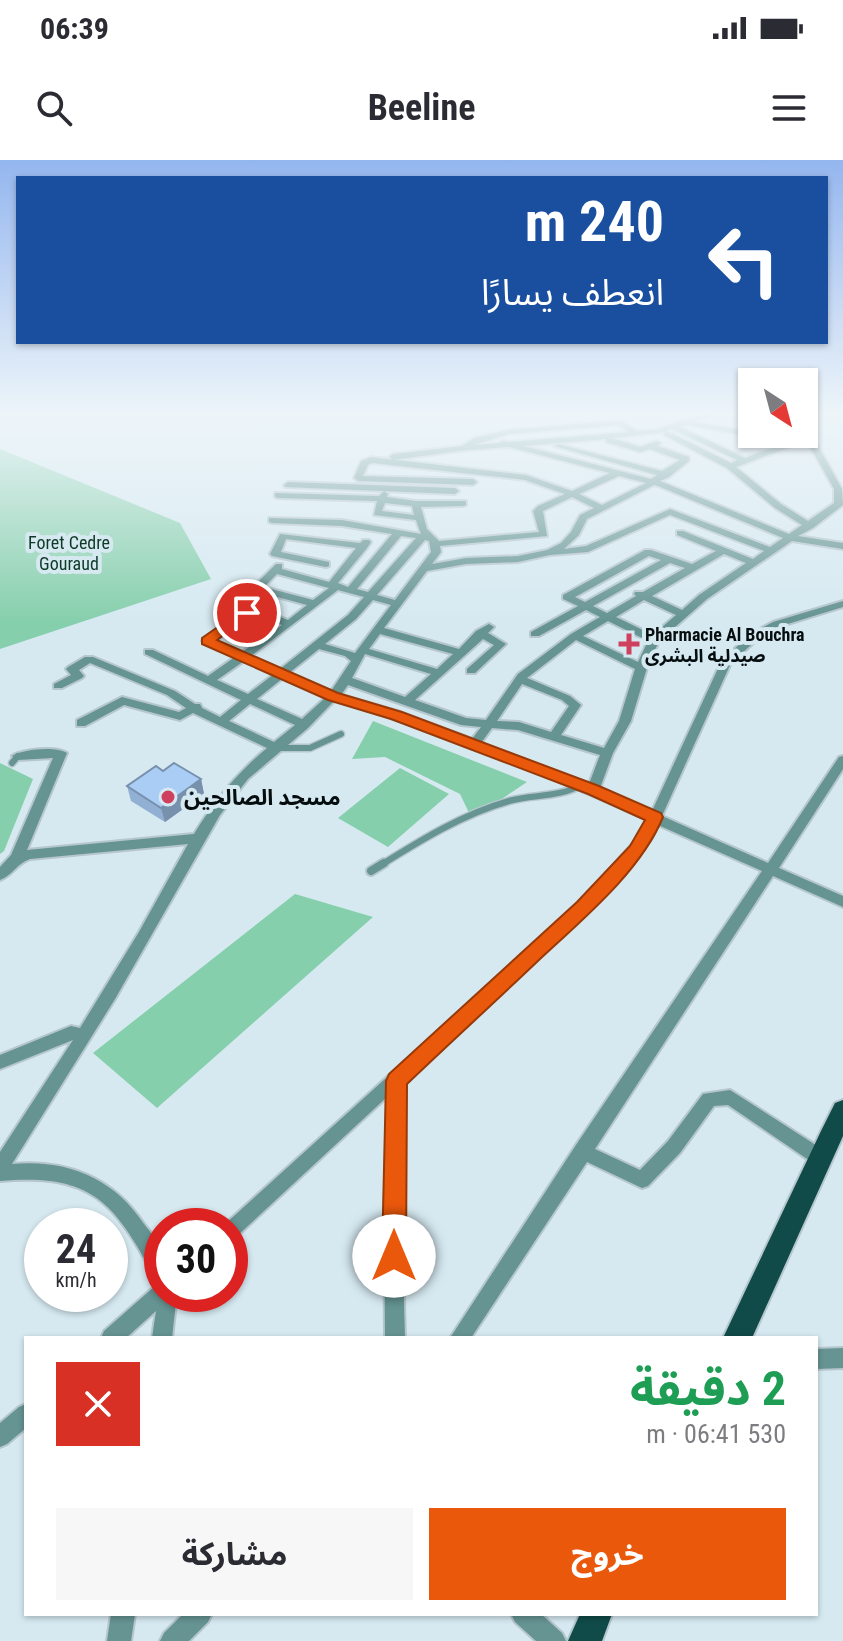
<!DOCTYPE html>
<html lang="ar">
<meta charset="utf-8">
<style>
:root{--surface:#fff;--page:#f7f7f7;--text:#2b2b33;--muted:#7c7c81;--accent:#ea580c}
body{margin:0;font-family:"Roboto Condensed","Noto Sans Arabic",sans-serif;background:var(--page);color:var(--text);direction:rtl;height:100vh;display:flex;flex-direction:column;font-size:30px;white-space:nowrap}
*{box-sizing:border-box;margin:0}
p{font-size:26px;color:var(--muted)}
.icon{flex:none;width:44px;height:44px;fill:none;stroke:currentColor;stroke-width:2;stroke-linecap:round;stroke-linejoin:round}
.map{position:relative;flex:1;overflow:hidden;direction:ltr}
.panel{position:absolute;left:24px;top:1176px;width:794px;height:280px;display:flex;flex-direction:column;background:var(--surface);border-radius:0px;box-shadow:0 2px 6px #0004;direction:rtl}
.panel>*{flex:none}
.top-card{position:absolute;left:16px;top:16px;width:812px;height:168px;border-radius:0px;box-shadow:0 2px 6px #0004;direction:rtl;background:#1a4fa0;color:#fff;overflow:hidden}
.needle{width:52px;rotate:144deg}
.controls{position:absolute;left:738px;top:208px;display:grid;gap:16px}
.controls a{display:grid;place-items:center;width:80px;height:80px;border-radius:0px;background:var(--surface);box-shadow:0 2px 6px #0004;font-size:40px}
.speed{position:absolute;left:24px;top:1048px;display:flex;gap:16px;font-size:40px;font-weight:700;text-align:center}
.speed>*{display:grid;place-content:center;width:104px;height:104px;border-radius:50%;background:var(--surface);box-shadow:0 2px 6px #0004;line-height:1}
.speed small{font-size:20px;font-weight:400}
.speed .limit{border:12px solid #d22;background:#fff;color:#111}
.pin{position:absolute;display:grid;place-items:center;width:68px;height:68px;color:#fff;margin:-34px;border:4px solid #fff;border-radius:50%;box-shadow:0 2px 8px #0007}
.me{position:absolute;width:88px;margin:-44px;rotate:0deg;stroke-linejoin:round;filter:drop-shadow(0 0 6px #0008)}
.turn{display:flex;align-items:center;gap:28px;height:168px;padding:0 32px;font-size:36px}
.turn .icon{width:104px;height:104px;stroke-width:2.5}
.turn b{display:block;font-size:56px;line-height:68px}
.round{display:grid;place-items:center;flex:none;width:84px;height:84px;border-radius:0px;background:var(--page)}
.overview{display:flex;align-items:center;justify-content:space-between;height:136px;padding:0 32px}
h1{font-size:48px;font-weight:700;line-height:60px;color:#1e9e55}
.button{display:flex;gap:16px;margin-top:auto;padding:16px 32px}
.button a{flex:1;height:92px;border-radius:0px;background:var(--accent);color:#fff;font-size:32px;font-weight:700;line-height:92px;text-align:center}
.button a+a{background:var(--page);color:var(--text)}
.status{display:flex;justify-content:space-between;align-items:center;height:56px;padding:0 40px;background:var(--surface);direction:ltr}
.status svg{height:22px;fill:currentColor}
header{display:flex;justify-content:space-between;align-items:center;height:104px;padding:0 32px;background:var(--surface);font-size:36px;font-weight:700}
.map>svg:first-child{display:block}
</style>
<div class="status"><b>06:39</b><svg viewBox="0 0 49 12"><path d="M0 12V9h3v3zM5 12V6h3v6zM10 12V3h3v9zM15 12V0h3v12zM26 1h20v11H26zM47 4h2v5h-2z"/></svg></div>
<header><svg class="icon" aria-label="menu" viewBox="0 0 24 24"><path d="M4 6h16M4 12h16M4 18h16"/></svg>Beeline<svg class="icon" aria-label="search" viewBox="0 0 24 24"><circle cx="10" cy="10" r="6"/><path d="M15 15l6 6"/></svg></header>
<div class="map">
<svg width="843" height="1481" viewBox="0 0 843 1481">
<rect width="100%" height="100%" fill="#d6e9f1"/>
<path fill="#86cfac" d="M0 289 180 363 211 419 0 489Z
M373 561 527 622 472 659 460 634 385 597 352 599Z
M0 603 33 619 4 691 0 694Z
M400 608 449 634 388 687 338 658Z
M295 734 373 757 157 948 93 893Z"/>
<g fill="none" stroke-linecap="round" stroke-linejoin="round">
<defs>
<path id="service-far1" d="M276 588H310L341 574
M12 603 18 596
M381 705C421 680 463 654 509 641 533 634 558 638 581 625"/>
<path id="service" d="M371 711 384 703"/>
<path id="minor" d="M705 253H718L695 262 752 272V274L798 280V284L736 307 781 344 808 361 834 343V329L803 274 804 266H807L842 329 843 345 813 368 798 376 843 383V389L792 381 707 439 659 481 647 508 631 561 613 593 600 628 652 651 722 500 752 473 773 462 843 441V447L781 466 760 477 731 503 662 656 768 703 839 597 843 596V609L779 708 843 736V747L773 716 595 989 640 1010 668 981 703 934 730 930 825 991 828 997 825 1003 819 1005 813 1003 728 945 714 946 680 993 648 1026 642 1028 587 1002 471 1178H450L576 985 762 711 658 665 652 678 589 751 404 922 402 1069 405 1178H385L384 1069 387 937 236 1077 230 1080V1066L224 1065 579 743 642 673 648 660C546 614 442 573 335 540L308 568 248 619 220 655 115 839 12 1004C66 999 113 1017 144 1064 151 1073 161 1084 162 1096 163 1104 162 1112 162 1120L155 1118C114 1041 91 1013 0 1021V992L73 880 0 909V895L71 866 80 868 139 772 188 684 30 699C17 703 12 716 0 720V707L11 695 53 598 18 600 12 596C23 589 56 586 67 593L27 690 194 674C214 641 237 613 267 588L193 553 180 560 124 545 85 566H77V560L122 537 179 552 186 548 167 535 90 503 79 510 84 516 82 518 62 528H54V524L71 515 66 509 68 507 85 497H93L175 531 195 544H200L202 548 220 557 241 540 145 494V490H153L208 516 235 497 202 481 245 451 235 445 276 404H282V409L329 422 356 388 286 379 281 392 329 402V406L326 407 272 396 270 394 280 374 360 383 363 380H369L371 382 367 388 338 423 348 427 392 374 342 366 272 363 269 362V358L342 360 421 374 416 360 374 355 377 341 278 338 275 337V333L379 336 384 331 388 334 387 337 416 341H466V345L463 346 421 347 427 369 439 381 539 372 533 351 538 346 565 334 525 320 372 303 368 305 363 316 473 319 477 322 473 325 358 321 354 318 361 301 371 297 526 315 572 331 610 313 509 287 467 290 393 300 389 297 393 294 462 286 474 278 508 270 620 260 637 271 654 270ZM618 265 628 272 509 282 503 281 499 283 474 285 508 274ZM686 265H688L785 283 745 298 680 267ZM672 269 737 300 731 303 667 271ZM664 272V275L727 308 775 348 802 365 789 374 660 321 669 317 689 301V297L658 286 661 283 657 281 640 287 612 278ZM606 279V282L640 292 650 289 680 300 662 311 558 284 554 286 657 315 651 319 524 286ZM619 316 646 323 602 345 579 334ZM654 325 658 326 783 378 770 387 670 349 586 386 564 389 579 375 587 359ZM572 337 594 348 580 355 571 372 561 383 547 390 518 396 466 398 432 404 441 392 440 386 547 376 543 351ZM385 343 412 346 414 355 382 351ZM670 355 764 391 753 399 683 371H677V375L716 391 692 404 651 390H645L563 435V439L578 446 531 472V476H539L586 450 600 457 571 474 518 514 486 560 466 558 415 540 483 479 494 485 467 509V513H475L506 484 488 473 494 467 489 464 476 471 459 489 384 468 427 411 466 404 518 402 550 395 588 392ZM401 376 416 378 368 432 357 429ZM425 380 429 381 431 392 395 440 377 435ZM724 394 746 403 699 435 682 450 652 436ZM649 396 661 400 585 442 575 437ZM670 403 685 408 643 432H635L634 434 636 436 607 453 593 446ZM277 414 329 428 313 440 264 427ZM338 430 364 437 348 455 280 509 251 496ZM259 432 307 445 288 460 247 444ZM373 440 391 445 355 493 325 484 356 459ZM644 440 676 455 653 475 616 457ZM253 455 282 465 242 492 215 481ZM608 461 648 481 638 502 583 476ZM380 474 453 494 437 509 369 489ZM576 480 635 509 619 561 604 588 561 575 581 545 570 536 527 518ZM319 489 345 496 351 501 331 531 289 513ZM365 494 431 514 405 537 352 518ZM244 501 274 514 248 534 217 520ZM283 518 326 537 302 559 257 539ZM522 524 562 540 569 546 551 572 519 562 497 561ZM348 525 461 565 481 567 472 579 400 552 341 535ZM250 544 295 565 274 582 229 561ZM492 568 518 570 600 595 589 624 481 583Z
M288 322 455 328 459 331 455 334 285 327 284 325Z
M162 1124V1134H177L172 1178H152L156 1151 126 1178H101L104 1171 155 1126Z
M843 1188V1208L816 1209V1189Z
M26 1244V1268L7 1284 0 1287V1263L19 1247Z
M111 1454H135L131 1481H107Z
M183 1454H212L208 1462 189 1481H160L164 1473Z
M511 1454H541L562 1473 566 1481H536L515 1462Z"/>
<path id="primary" d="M843 940V976L752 1178H723L821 971 835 943Z
M580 1454H612L602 1481H568Z"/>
</defs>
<use href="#service-far1" stroke="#b5c6cd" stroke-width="9"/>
<use href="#service" stroke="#b5c6cd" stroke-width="12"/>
<use href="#minor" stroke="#b5c6cd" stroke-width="4"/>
<use href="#primary" stroke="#b5c6cd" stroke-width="4"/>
<use href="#service-far1" stroke="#659492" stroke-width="6"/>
<use href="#service" stroke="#659492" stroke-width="8"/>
<use href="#minor" fill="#659492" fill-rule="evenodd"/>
<use href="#primary" fill="#104b49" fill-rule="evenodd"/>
</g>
<path fill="#92b0d3" d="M163 611 201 619 204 634 165 662 131 641 127 626Z"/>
<path fill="#7790ac" d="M201 619 204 634 165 662 161 648Z"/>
<path fill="#aacdf5" stroke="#7790ac" stroke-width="2" d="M174 603 201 619 161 648 127 626 156 606 163 611Z"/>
<linearGradient id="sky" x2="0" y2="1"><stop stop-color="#94b6ef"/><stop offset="0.55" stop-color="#edf5f9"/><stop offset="1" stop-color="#edf5f9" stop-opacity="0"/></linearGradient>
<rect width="843" height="461" fill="url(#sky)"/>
<path fill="#ea580c" stroke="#983908" stroke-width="2" d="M242 450 254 453 217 480 338 533 402 552 599 626 661 653 663 657C641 711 583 759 540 799 496 841 451 882 407 924L406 1096 402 1104 394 1108 385 1104 382 1096 386 921 389 914 577 742 630 686 645 660 588 634 391 559 328 540 202 484V478Z"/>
<g fill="#cf3f5e" stroke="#d6e9f1" stroke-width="3">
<path d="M625 472h8v8h8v8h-8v8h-8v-8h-8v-8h8z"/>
<circle cx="168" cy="637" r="8"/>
</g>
<g text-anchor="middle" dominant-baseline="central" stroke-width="8" stroke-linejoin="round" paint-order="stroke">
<g font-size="18" fill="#0d3927" stroke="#d6e9f1">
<text x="69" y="382">Foret Cedre<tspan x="69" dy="21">Gouraud</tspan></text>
</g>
<g font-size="18" font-weight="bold" fill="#060d0f" stroke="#d6e9f1" text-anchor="start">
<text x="645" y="474">Pharmacie Al Bouchra<tspan x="645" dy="21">صيدلية البشرى</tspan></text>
</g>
<g font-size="22" font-weight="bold" fill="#060d0f" stroke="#d6e9f1" text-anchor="start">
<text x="184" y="637">مسجد الصالحين</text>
</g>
</g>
</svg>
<div class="controls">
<a><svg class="needle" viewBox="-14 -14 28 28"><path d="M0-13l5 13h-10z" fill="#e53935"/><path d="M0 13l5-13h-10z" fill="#7c7c81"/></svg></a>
</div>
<div class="speed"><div>24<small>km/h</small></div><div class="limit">30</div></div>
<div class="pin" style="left:247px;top:453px;background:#d93025"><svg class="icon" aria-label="arrive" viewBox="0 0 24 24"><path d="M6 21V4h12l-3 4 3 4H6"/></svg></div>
<svg class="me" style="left:394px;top:1096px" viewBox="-20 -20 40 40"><circle r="19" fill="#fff"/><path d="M0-13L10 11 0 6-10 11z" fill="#ea580c"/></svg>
<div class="top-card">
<div class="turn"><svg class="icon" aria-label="left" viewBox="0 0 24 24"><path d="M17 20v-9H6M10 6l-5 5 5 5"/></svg><div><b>240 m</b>انعطف يسارًا</div></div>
</div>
<section class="panel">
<div class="overview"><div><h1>2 دقيقة</h1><p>530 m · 06:41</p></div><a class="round" style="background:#d93025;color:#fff"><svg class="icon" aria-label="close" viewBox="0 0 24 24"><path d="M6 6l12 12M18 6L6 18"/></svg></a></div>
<div class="button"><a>خروج</a><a>مشاركة</a></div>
</section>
</div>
